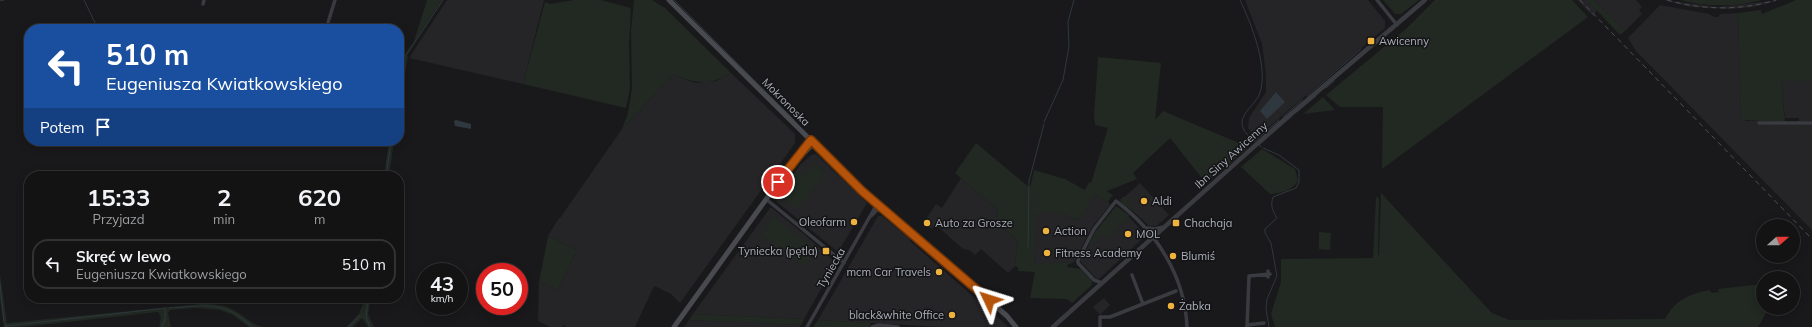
<!DOCTYPE html>
<html lang="pl">
<meta charset="utf-8">
<style>
:root{--surface:#131314;--page:#1c1c1d;--text:#f1f3f6;--muted:#9d9ea0;--line:#323234}
body{margin:0;font-family:Mulish,sans-serif;background:var(--page);color:var(--text);height:100vh;display:flex;flex-direction:column;font-size:15px;white-space:nowrap}
*{box-sizing:border-box;margin:0}
p{font-size:13px;color:var(--muted)}
.icon{flex:none;width:22px;height:22px;fill:none;stroke:currentColor;stroke-width:2;stroke-linecap:round;stroke-linejoin:round}
.map{position:relative;flex:1;overflow:hidden}
.sheet{position:absolute;left:24px;top:171px;width:380px;height:132px;display:flex;flex-direction:column;background:var(--surface);border-radius:16px;box-shadow:0 2px 10px #0003,0 0 0 1px var(--line)}
.sheet>*{flex:none}
.guide{position:absolute;left:24px;top:24px;width:380px;height:122px;border-radius:16px;box-shadow:0 2px 10px #0003,0 0 0 1px var(--line);background:#1a4fa0;color:#fff;overflow:hidden}
.needle{width:26px;rotate:69deg}
.fabs{position:absolute;left:1756px;top:219px;display:grid;gap:8px}
.fabs a{display:grid;place-items:center;width:44px;height:44px;border-radius:50%;background:var(--surface);box-shadow:0 2px 10px #0003,0 0 0 1px var(--line);font-size:20px}
.speed{position:absolute;left:416px;top:263px;display:flex;gap:8px;font-size:20px;font-weight:700;text-align:center}
.speed>*{display:grid;place-content:center;width:52px;height:52px;border-radius:50%;background:var(--surface);box-shadow:0 2px 10px #0003,0 0 0 1px var(--line);line-height:1}
.speed small{font-size:10px;font-weight:400}
.speed .limit{border:6px solid #d22;background:#fff;color:#111}
.pin{position:absolute;display:grid;place-items:center;width:34px;height:34px;color:#fff;margin:-17px;border:2px solid #fff;border-radius:50%;box-shadow:0 1px 4px #0007}
.me{position:absolute;width:44px;margin:-22px;rotate:311deg;stroke-linejoin:round;filter:drop-shadow(0 0 3px #0008)}
.turn{display:flex;align-items:center;gap:14px;height:84px;padding:0 16px;font-size:18px}
.turn .icon{width:52px;height:52px;stroke-width:2.5}
.turn b{display:block;font-size:28px;line-height:34px}
.then{display:flex;align-items:center;height:38px;padding:0 16px;background:#0003;gap:8px;font-size:15px}
.eta{display:flex;justify-content:space-evenly;align-items:center;height:68px;text-align:center}
.eta b{font-size:24px;font-weight:700;line-height:28px}
ul{padding:0;list-style:none}
li{display:flex;align-items:center;gap:12px;height:50px;margin:0 8px 6px;padding:0 8px;border:2px solid var(--line);border-radius:16px}
li div{flex:1}
li b{display:block;font-size:15px}
li em{font-style:normal}
.map>svg:first-child{display:block}
</style>
<div class="map">
<svg width="1812" height="327" viewBox="0 0 1812 327">
<rect width="100%" height="100%" fill="#19191b"/>
<path fill="#252528" d="M447 0H544L523 84 409 58Z
M1245 0H1368L1385 21V28L1256 138 1248 128 1249 118 1266 92V75L1262 44Z
M1577 0H1592L1599 7 1593 16Z
M1594 0H1636L1642 7 1639 10 1642 14 1625 31Z
M1663 0 1718 7 1781 0 1753 7 1728 9 1690 7Z
M1660 5 1709 14 1714 17H1718L1720 14 1738 13 1741 116 1746 121H1759L1760 125H1812V230L1636 51 1628 38Z
M731 73 795 134V143L680 303 671 294 654 286 635 327H566L563 325 562 327H550L538 321 539 282 558 290 577 250 548 236 559 218H560L622 129 673 75 696 83 716 81Z
M1781 81H1812V121H1799V118H1785Z
M816 154 867 203 838 252 777 202 776 199 800 165 811 155Z
M961 178 998 210 996 222 1018 241 1015 266 1008 273 981 249 975 255 969 250 963 249 935 224 932 229 927 226 926 219 936 204 942 208Z
M1140 183 1169 215 1156 226H1149L1121 200Z
M1095 194 1111 204 1092 227 1074 262 1035 265 1031 203 1079 220Z
M770 208H772L805 235 836 263 804 319 693 314Z
M878 216H882L910 239V241L984 306 985 305 1008 327H941L818 320Z
M1129 217 1143 232V238L1099 279 1096 278 1080 261 1097 230 1107 238Z
M1104 298 1110 305 1100 315 1093 307Z
M689 320 743 322 801 325 800 327H684Z"/>
<path fill="#212922" d="M427 0H442L406 55 408 57 399 106V63L414 41Z
M574 0H601L631 8 629 46 630 88 626 108 523 84 545 2 550 4Z
M634 0H652L665 8 731 73C706 87 699 83 673 75L622 129 628 113 632 88 631 30Z
M1383 0H1419L1401 14H1395Z
M1435 0H1572L1588 17 1382 169 1383 107H1340L1326 95 1407 28Z
M1587 0H1594L1625 31 1620 35Z
M1680 0H1762C1736 7 1706 7 1680 0Z
M1796 0H1812V81H1781L1785 122 1743 120 1741 116 1738 13 1761 10 1762 14Z
M1098 57 1161 63 1155 120 1163 111 1246 146 1247 149 1208 182H1205L1170 138 1133 173 1137 179 1107 191 1113 195 1108 202 1095 195 1079 220 1062 214H1056L1055 212 1036 214 1034 240 1035 264 1074 262 1067 265V267L1081 269 1092 281V285L1072 303 1067 299 1030 298 1035 272 1018 271V267L1015 266 1018 241 996 222 998 210 955 173 976 143 1030 188 1034 170 1065 179 1085 190 1089 182 1091 183 1108 128 1095 125 1094 116Z
M1323 97 1335 110 1303 114Z
M389 141H394L389 176H384Z
M1262 149 1295 169 1298 181C1291 191 1282 193 1270 194L1241 167Z
M814 162 815 164 813 167 815 169 817 165 825 175 800 206 796 209 786 199H781V205L777 202 776 199 796 171 803 176Z
M1381 193 1492 313 1509 320 1665 319C1676 299 1688 295 1709 290L1712 293 1719 292 1718 289 1763 284V308H1769L1758 327H1275L1271 314 1281 282V259L1373 258 1376 197 1379 198 1378 255H1379Z
M1123 197H1125L1128 200 1127 202 1149 225 1151 223 1153 227 1121 202 1120 200Z
M1116 206 1129 215V217L1106 240 1102 235 1090 245 1089 244 1095 232Z
M775 218 814 248V253L805 266 762 235 771 219Z
M1319 232 1331 233 1330 250 1319 249Z
M548 236 577 250 558 290 539 282Z
M0 274 7 323 201 304C211 304 223 304 232 309 244 315 250 324 263 327H249L233 315 220 310 194 308 170 310 168 313 171 327H159L161 317 158 312 22 327H4L0 299Z
M365 298H371L368 314 374 327H368L362 318 353 327H346L359 314Z
M693 314 804 319 801 325 689 320Z
M818 320 871 323 869 327H813Z"/>
<path fill="#2f383f" d="M1276 92 1285 102 1267 119 1260 111Z
M456 120 471 124V129L455 126 454 121Z"/>
<g fill="none" stroke-linecap="round" stroke-linejoin="round">
<path stroke="#2f383f" stroke-width="1" d="M84 0 98 29
M674 0 794 120
M1240 0C1251 23 1270 70 1259 95 1255 104 1244 111 1242 121 1241 130 1249 136 1254 142L1279 120
M0 1 4 0
M399 66 443 0
M399 87 403 61
M1326 88 1334 81
M1307 96 1361 49
M1297 112 1316 96
M1283 117 1302 100
M1044 122 1063 80 1069 46 1068 22 1074 0
M1261 147 1259 145 1292 116
M1263 148 1279 155 1299 170V182L1296 188 1273 197C1270 206 1273 211 1277 218L1265 229V233L1271 243 1277 276 1267 299 1266 309 1269 327
M386 176 391 141
M1028 247 1029 181 1044 124
M0 284 4 322
M368 298 366 317 370 327
M169 308C190 307 213 302 232 312 240 316 246 322 253 327
M5 324 6 327
M6 326 166 308
M162 327 165 320V309
M349 327 360 315"/>
<path stroke="#3a3b40" stroke-width="3.5" d="M1377 0 1397 25
M203 4 204 0
M326 29 335 0
M1759 123H1812
M766 199 844 263
M871 216 880 207
M1147 228 1154 229 1164 227
M1268 271V277
M1132 275 1143 304
M1102 283 1094 280 1078 263V260L1094 229 1116 201C1156 231 1185 276 1187 327
M1247 325 1264 323
M807 327 877 204
M872 327 879 325 898 327
M1100 327V317H1110L1176 291
M1247 327 1249 276 1270 274"/>
<path stroke="#3a3b40" stroke-width="4.5" d="M1053 327 1277 126 1425 0"/>
<path stroke="#484a50" stroke-width="5" d="M669 0 862 191 1007 316 1016 327
M802 155 814 143
M674 327 798 155 811 140"/>
<path stroke="#4d4f55" stroke-width="1" stroke-dasharray="5 4" stroke-linecap="butt" d="M1580 0 1812 239
M1667 0C1702 10 1740 11 1776 0"/>
</g>
<g fill="none" stroke-linecap="round" stroke-linejoin="round">
<defs>
<path id="route" d="M778 182 811 140 862 191 989 300"/>
</defs>
<use href="#route" stroke="#753606" stroke-width="10"/>
<use href="#route" stroke="#b45309" stroke-width="7"/>
</g>
<g fill="#eeb33f" stroke="#141416" stroke-width="1.5">
<rect x="1367" y="37" width="8" height="8" rx="2"/>
<circle cx="1144" cy="201" r="4"/>
<circle cx="854" cy="222" r="4"/>
<circle cx="927" cy="223" r="4"/>
<rect x="1172" y="219" width="8" height="8" rx="2"/>
<circle cx="1046" cy="231" r="4"/>
<circle cx="1128" cy="234" r="4"/>
<rect x="822" y="247" width="8" height="8" rx="2"/>
<circle cx="1047" cy="253" r="4"/>
<circle cx="1173" cy="256" r="4"/>
<circle cx="939" cy="272" r="4"/>
<circle cx="1171" cy="306" r="4"/>
<circle cx="952" cy="315" r="4"/>
</g>
<g text-anchor="middle" dominant-baseline="central" stroke-width="3" stroke-linejoin="round" paint-order="stroke">
<g font-size="11" fill="#acb0bb" stroke="#141416" text-anchor="start">
<text x="1379" y="41">Awicenny</text>
<text x="1152" y="201">Aldi</text>
<text x="846" y="222" text-anchor="end">Oleofarm</text>
<text x="935" y="223">Auto za Grosze</text>
<text x="1184" y="223">Chachaja</text>
<text x="1054" y="231">Action</text>
<text x="1136" y="234">MOL</text>
<text x="818" y="251" text-anchor="end">Tyniecka (pętla)</text>
<text x="1055" y="253">Fitness Academy</text>
<text x="1181" y="256">Blumiś</text>
<text x="931" y="272" text-anchor="end">mcm Car Travels</text>
<text x="1179" y="306">Żabka</text>
<text x="944" y="315" text-anchor="end">black&amp;white Office</text>
</g>
<g font-size="11" fill="#acb0bb" stroke="#141416">
<text transform="translate(786 102) rotate(45)">Mokronoska</text>
<text transform="translate(1231 155) rotate(-42)">Ibn Siny Awicenny</text>
<text transform="translate(831 268) rotate(-60)">Tyniecka</text>
</g>
</g>
</svg>
<div class="fabs">
<a><svg class="needle" viewBox="-14 -14 28 28"><path d="M0-13l5 13h-10z" fill="#e53935"/><path d="M0 13l5-13h-10z" fill="#9d9ea0"/></svg></a>
<a><svg class="icon" aria-label="layers" viewBox="0 0 24 24"><path d="M12 4l9 5-9 5-9-5zM3 14l9 5 9-5"/></svg></a>
</div>
<div class="speed"><div>43<small>km/h</small></div><div class="limit">50</div></div>
<div class="pin" style="left:778px;top:182px;background:#d93025"><svg class="icon" aria-label="arrive" viewBox="0 0 24 24"><path d="M6 21V4h12l-3 4 3 4H6"/></svg></div>
<svg class="me" style="left:989px;top:300px" viewBox="-20 -20 40 40"><path d="M0-17L14 15 0 8-14 15z" fill="#b45309" stroke="#fff" stroke-width="4"/></svg>
<div class="guide">
<div class="turn"><svg class="icon" aria-label="left" viewBox="0 0 24 24"><path d="M17 20v-9H6M10 6l-5 5 5 5"/></svg><div><b>510 m</b>Eugeniusza Kwiatkowskiego</div></div>
<div class="then">Potem<svg class="icon" aria-label="arrive" viewBox="0 0 24 24"><path d="M6 21V4h12l-3 4 3 4H6"/></svg></div>
</div>
<section class="sheet">
<div class="eta">
<div><b>15:33</b><p>Przyjazd</p></div>
<div><b>2</b><p>min</p></div>
<div><b>620</b><p>m</p></div>
</div>
<ul>
<li><svg class="icon" aria-label="left" viewBox="0 0 24 24"><path d="M17 20v-9H6M10 6l-5 5 5 5"/></svg><div><b>Skręć w lewo</b><p>Eugeniusza Kwiatkowskiego</p></div><em>510 m</em></li>
</ul>
</section>
</div>
